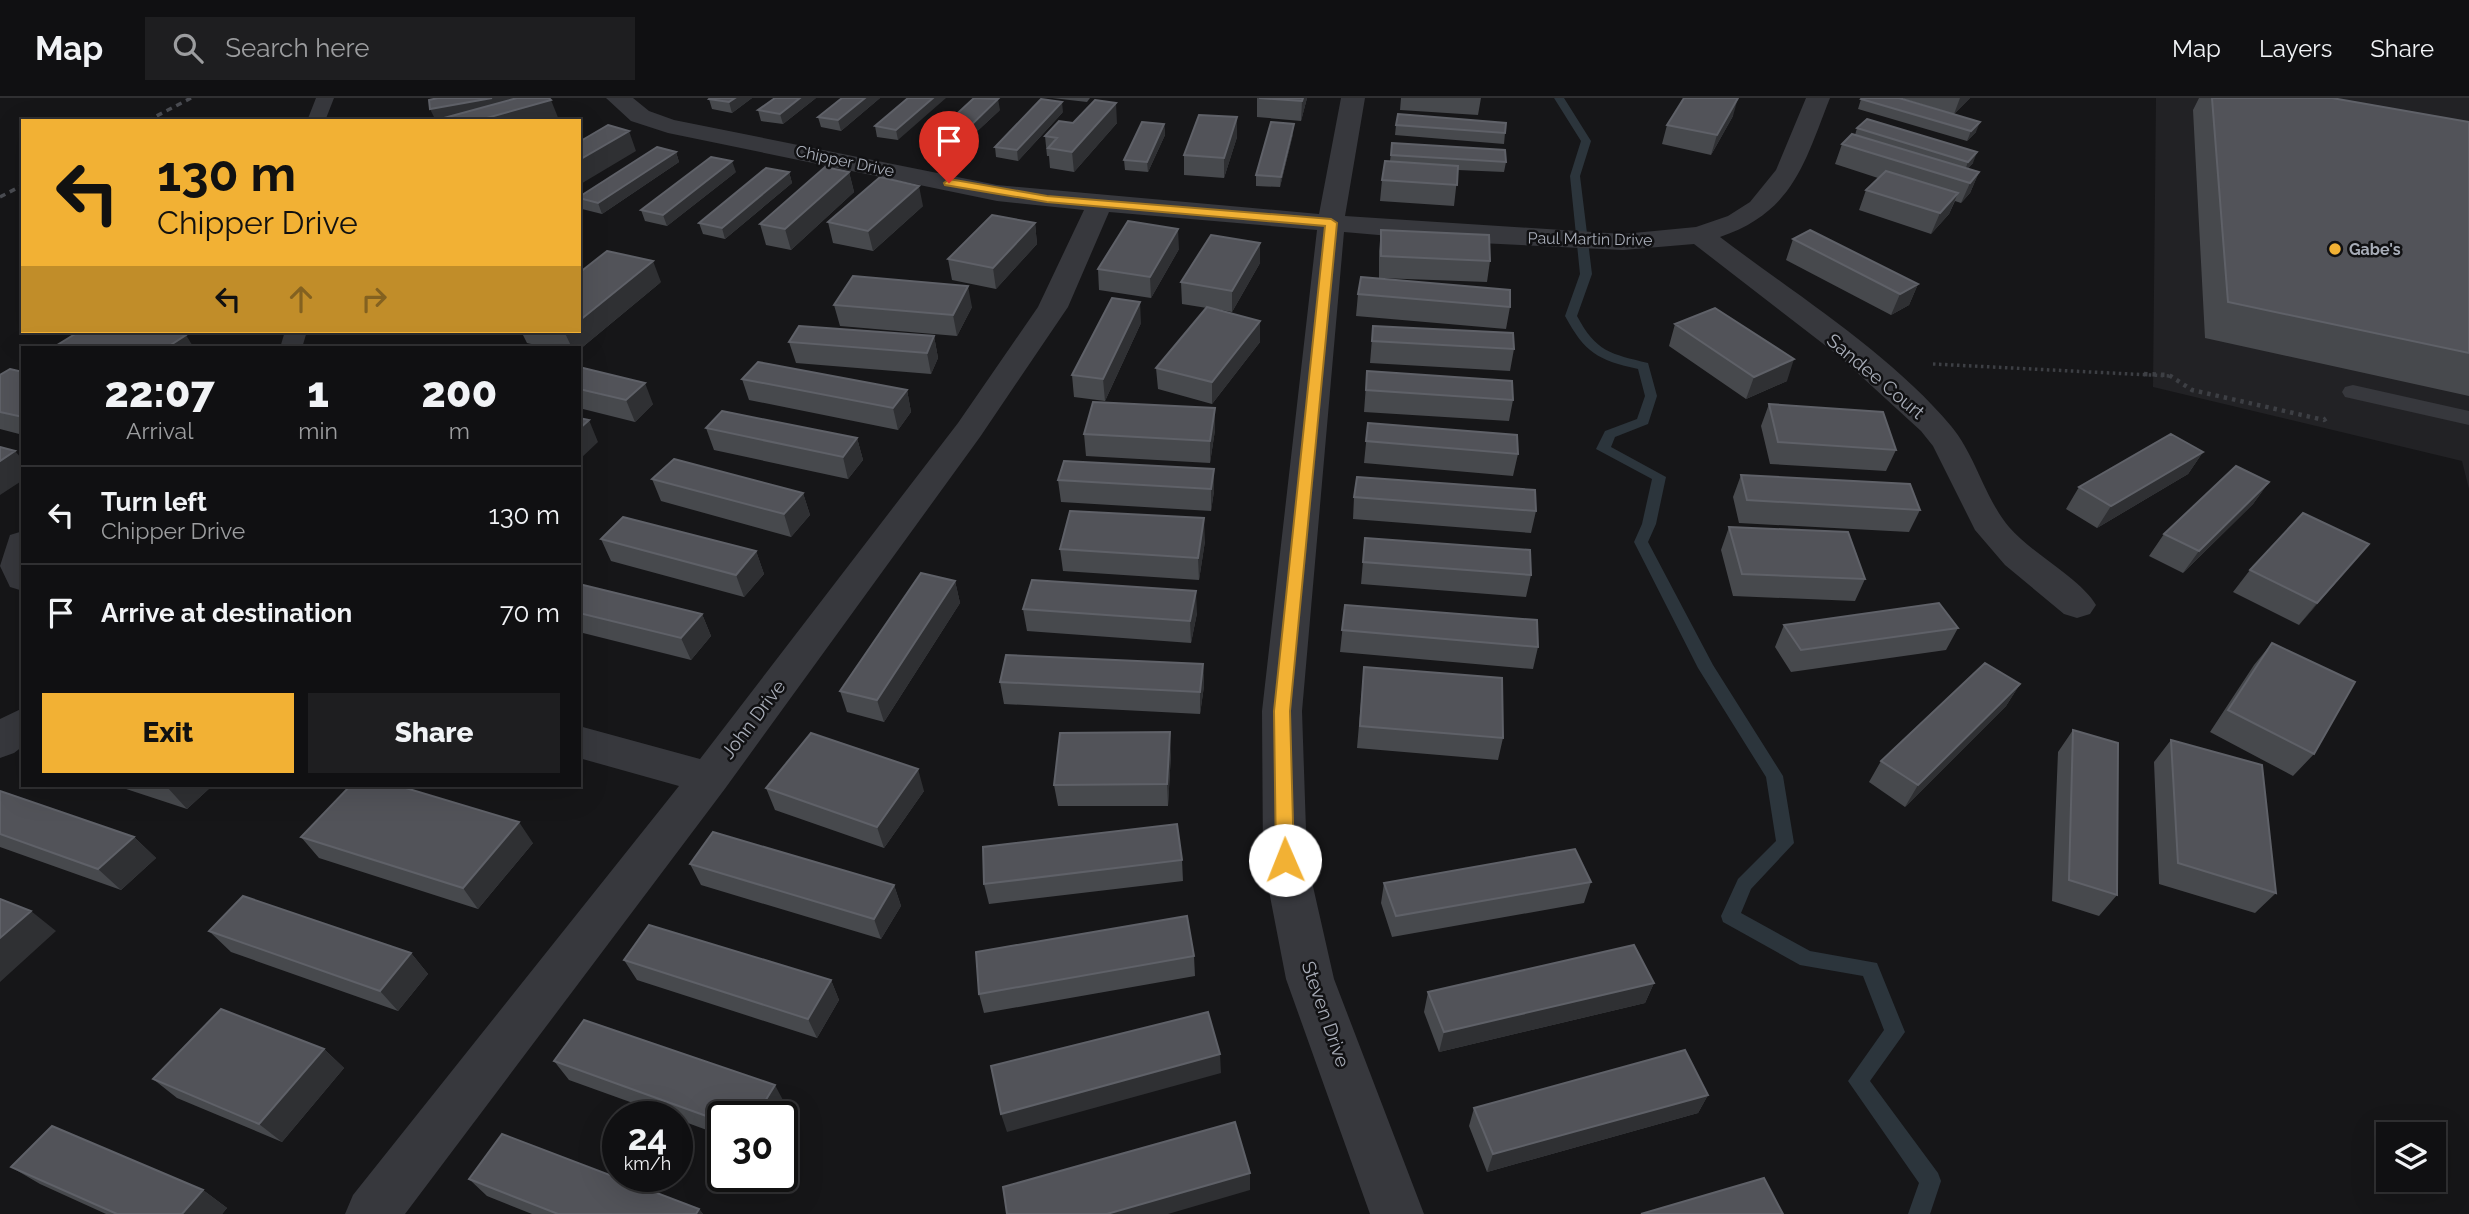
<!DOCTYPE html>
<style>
:root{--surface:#101012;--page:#1e1e20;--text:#f1f3f6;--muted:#9c9d9f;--line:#303032;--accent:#f2b134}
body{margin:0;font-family:Raleway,sans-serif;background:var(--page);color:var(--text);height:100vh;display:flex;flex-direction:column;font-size:26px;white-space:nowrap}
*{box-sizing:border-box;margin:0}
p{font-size:23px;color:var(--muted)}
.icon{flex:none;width:38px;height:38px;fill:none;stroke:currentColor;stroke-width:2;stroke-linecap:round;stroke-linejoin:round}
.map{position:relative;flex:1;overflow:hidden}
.side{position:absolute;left:21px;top:248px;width:560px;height:441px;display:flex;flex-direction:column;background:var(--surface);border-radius:0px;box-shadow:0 7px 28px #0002,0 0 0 2px var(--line)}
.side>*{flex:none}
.hud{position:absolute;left:21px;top:21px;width:560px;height:214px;border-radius:0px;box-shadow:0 7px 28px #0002,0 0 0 2px var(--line);background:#f2b134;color:#111;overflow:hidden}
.buttons{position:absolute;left:2376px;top:1024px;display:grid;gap:14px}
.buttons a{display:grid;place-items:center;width:70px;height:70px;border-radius:0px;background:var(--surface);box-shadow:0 7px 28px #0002,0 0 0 2px var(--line);font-size:35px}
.speed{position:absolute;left:602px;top:1003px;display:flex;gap:14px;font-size:35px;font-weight:700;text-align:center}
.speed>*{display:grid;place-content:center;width:91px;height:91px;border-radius:50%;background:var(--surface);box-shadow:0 7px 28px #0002,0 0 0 2px var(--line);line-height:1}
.speed small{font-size:18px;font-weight:400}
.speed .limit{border:4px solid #111;border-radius:10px;background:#fff;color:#111}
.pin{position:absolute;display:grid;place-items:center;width:60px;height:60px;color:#fff;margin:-72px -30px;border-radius:50% 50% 50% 0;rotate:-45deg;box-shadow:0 0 7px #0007}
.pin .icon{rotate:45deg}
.me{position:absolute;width:77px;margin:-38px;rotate:359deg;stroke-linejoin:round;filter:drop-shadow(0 0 5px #0008)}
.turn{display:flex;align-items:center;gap:24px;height:147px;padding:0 21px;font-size:32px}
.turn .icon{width:91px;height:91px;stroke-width:2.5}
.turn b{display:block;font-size:49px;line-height:60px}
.lanes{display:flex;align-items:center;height:66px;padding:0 21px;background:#0003;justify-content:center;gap:35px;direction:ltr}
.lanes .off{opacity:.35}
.eta{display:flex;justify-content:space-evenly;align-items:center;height:119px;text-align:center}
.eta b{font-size:42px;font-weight:800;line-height:49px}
.cta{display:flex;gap:14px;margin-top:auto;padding:14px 21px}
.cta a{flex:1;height:80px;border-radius:0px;background:var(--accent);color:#111;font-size:28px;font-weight:800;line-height:80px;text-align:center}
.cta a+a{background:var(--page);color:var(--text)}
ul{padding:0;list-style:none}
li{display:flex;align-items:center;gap:21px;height:98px;padding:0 21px;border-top:2px solid var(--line)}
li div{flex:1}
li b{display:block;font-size:26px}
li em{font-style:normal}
header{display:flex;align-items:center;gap:42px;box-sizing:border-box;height:98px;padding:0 35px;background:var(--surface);border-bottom:2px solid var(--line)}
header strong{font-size:33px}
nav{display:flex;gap:38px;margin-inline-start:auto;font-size:24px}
.search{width:490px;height:63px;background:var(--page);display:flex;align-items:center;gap:18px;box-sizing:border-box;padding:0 24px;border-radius:0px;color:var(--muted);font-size:26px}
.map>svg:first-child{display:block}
</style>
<header>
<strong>Map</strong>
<div class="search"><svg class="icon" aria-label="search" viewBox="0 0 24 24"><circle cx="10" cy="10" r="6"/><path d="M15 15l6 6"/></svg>Search here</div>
<nav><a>Map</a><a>Layers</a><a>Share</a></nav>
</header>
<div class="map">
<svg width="2469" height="1116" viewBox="0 0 2469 1116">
<rect width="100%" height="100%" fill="#161618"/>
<path fill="#222225" d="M2156 0H2469V391L2462 363 2153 289Z"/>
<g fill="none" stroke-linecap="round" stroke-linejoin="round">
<path fill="#2c353c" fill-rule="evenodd" d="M1554 0H1564L1591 43 1580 78 1592 176 1577 218C1596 254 1611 256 1648 265L1657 298 1648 326 1615 339 1611 349 1666 379 1656 426 1648 444 1713 567 1783 678 1794 745 1751 791 1741 815 1810 853 1877 865 1905 934 1870 983 1938 1075 1941 1083 1930 1116H1908L1919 1085 1848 983 1884 932 1863 878 1800 867 1723 824 1721 818 1738 781 1776 743 1766 679 1698 570 1634 444 1642 426 1652 381 1596 351 1605 333 1637 321 1645 298 1638 271C1598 262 1585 255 1565 218L1580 176 1570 78 1581 43Z"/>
<path stroke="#3d3f44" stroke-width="3.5" stroke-dasharray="2.5 3.5" stroke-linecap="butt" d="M1933 266 2170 278"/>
<path stroke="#3d3f44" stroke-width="4.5" stroke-dasharray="3.5 5" stroke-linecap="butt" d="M2144 276 2169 277 2192 292 2324 322 2328 319"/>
<path fill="#37383d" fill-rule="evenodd" d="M316 0H334L325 23H307Z
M285 233H307L302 250H280Z
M2353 287 2469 313V327L2345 299 2342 294 2345 289Z"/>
<path fill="#37383d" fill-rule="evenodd" d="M606 0H633L649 13 674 22 997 87 1319 116 1341 0H1365L1345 118 1623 136 1696 129 1728 118 1750 104 1776 72 1806 0H1830C1804 66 1793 114 1720 139 1795 196 1891 256 1951 328 1976 358 1984 399 2009 429 2032 456 2080 480 2096 507L2090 516 2077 520 2064 516 2005 467 1975 432 1933 348 1921 333 1839 258 1694 146 1623 152 1459 144 1344 134 1302 613 1307 762 1334 881 1424 1116H1370L1286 881 1263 762 1262 613 1317 132 1109 114 1068 209 980 339 724 692 405 1116H345L353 1097 679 688 579 660V628L700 661 958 325 1038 209 1084 112 997 103 668 35 631 23Z
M23 433V493L10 489 0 468 10 437Z
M23 610V648L14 655 0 660V621Z"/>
<path stroke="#4a4c52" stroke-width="3.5" stroke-dasharray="6 5" stroke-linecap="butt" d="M147 23 191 0
M0 99 23 87"/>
</g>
<path fill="#47494d" d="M710 0H752L732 15 712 11 709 1Z
M816 0 783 26 761 23 758 12Z
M842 0H880L841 33 821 29 818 19Z
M908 0 898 42 877 39 875 28Z
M1052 0H1090L1087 4Z
M1257 0H1307L1301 23 1257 19Z
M1401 0H1481L1478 17 1400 12Z
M1901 0H1970L1954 16Z
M2199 0H2332L2469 24V298L2205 240 2193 12Z
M1861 1 1976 34 1967 43 1858 11Z
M1000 12 958 51 936 47 934 37Z
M1063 14 1018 63 996 59 995 49Z
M1733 18 1711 57 1662 46 1667 27Z
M1237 19V39L1224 80 1184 77V57Z
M1073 25H1117L1074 74 1050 70 1049 58H1047L1045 38Z
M1164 26 1165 37 1148 74 1125 72 1124 62Z
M1396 27 1505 35 1504 46 1395 37Z
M1857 30 1973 65 1967 71 1979 74 1970 95 1961 105 1955 103 1949 116 1931 136 1859 112 1866 92 1878 80 1835 66 1842 46 1855 37Z
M1293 36 1280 89 1256 88V77Z
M1392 45 1506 64 1504 74 1458 72 1454 108 1380 103 1382 82 1390 63Z
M676 54 679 64 602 116 582 111 579 104V99Z
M736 74 667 128 645 123 641 112Z
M789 74 792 85 725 141 703 136 699 125Z
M849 74 854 94 791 152 766 147 760 126Z
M923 108 873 153 833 145 828 124Z
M1035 125 1037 146 996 191 952 182 948 161Z
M1381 132 1490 163 1487 184 1379 180V153Z
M1793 141 1918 186 1909 207 1891 217 1786 162Z
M1179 151 1151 200 1099 192 1098 171Z
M1260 165 1232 214 1216 211 1260 244 1212 306 1158 291 1156 270 1207 210 1182 206 1181 184Z
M661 184 579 252V250H549L527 245 521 233H579Z
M1358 196 1510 209 1506 231 1356 218Z
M834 207 972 209 957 238 840 228Z
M1141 225 1105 303 1074 299 1072 277Z
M1675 226 1787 283 1746 301 1669 248Z
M1373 228 1514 251 1510 273 1370 265Z
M934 238 938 260 931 276 796 265 789 244Z
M579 269 653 306 635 324 579 310Z
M1367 273 1513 302 1509 323 1364 314Z
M23 274V337L0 331V277Z
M742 281 907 292 911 314 898 332 749 302Z
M1769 306 1896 352 1886 373 1770 366 1761 328Z
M1215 310V332L1210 365 1086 358 1084 336Z
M1368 325 1518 356 1513 378 1364 365Z
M706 330 857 340 863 362 848 381 714 352Z
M2203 354 2188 376 2097 430 2066 411 2079 389Z
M1214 371V393L1211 413 1061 404 1058 382Z
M1741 377 1920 412 1909 434 1739 425 1733 399Z
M652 381 803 395 810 417 791 439 661 403Z
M2269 384 2253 406 2183 475 2149 458 2164 436Z
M1354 399 1536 413 1531 435 1353 421Z
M1729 429 1865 481 1855 503 1733 498 1721 452Z
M1365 440 1531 477 1526 499 1361 486Z
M601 441 756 453 764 476 744 499 611 463Z
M1205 443 1199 482 1063 473 1060 451Z
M2350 468 2299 527 2233 494 2250 472Z
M955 483 960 505 884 624 847 614 840 593Z
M579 486 702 516 711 538 691 562 579 534Z
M1345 507 1538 549 1533 571 1340 554Z
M1023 511 1197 515 1191 545 1027 533Z
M1784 527 1958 530 1946 552 1791 574 1775 549Z
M2272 545 2314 656 2293 678 2210 634 2254 567Z
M1203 566 1204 588 1200 616 1004 606 1000 584Z
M1364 569 1503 640 1498 662 1357 650Z
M2020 586 2006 608 1905 709 1869 684 1881 663Z
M2073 632 2117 797 2099 818 2052 803 2058 654Z
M2171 642 2276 795 2255 815 2159 786 2154 664Z
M1171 655 1168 708H1058L1054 687Z
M117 688H212L187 711Z
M766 690 924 693 884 750 775 712Z
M0 693 134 739 156 760 121 792 0 749Z
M301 739 533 745 478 811 319 760Z
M1182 762 1183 783 989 806 984 786Z
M690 766 894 787 901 808 881 841 701 787Z
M1591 784 1584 805 1392 839 1381 805 1384 785Z
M209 833 411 855 428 876 398 913 231 854Z
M1194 858 1195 878 984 915 979 896Z
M624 862 831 882 839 902 817 940 637 882Z
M1654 885 1645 905 1439 954 1424 914 1428 894Z
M324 951 344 970 282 1044 177 1000 153 981Z
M554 963 785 1006 723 1018V1038L677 1021V1018H669L569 982Z
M1708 997 1698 1015 1487 1074 1469 1028 1474 1010Z
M11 1069 203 1092 227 1110 222 1116H106L40 1086Z
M469 1081 699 1111 703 1116H532L487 1098Z"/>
<path fill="#2f3033" d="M492 0H549L435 21 430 11Z
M735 0H752L732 15 729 4Z
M800 0H816L783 26 780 16Z
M865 0H880L841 33 838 22Z
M933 0H946L898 42 896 32Z
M1303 0H1307L1301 23 1302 3Z
M1738 0 1733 18 1711 57 1717 37Z
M1960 0H1970L1954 16Z
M998 1 1000 12 958 51 957 41Z
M551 2 559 22 476 23Z
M1062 4 1063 14 1018 63 1017 52Z
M1116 5 1117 25 1074 74 1072 54Z
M1237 19V39L1224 80V60Z
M1980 24 1976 34 1967 43 1971 33Z
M1164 26 1165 37 1148 74 1147 64Z
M1294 26 1293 36 1280 89 1281 79Z
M629 33 636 53 579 87V62Z
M676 54 679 64 602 116 598 105Z
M1977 54 1973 65 1964 75 1968 64Z
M732 63 736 74 667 128 663 117Z
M789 74 792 85 725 141 722 130Z
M849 74 854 94 791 152 785 131Z
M1979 74 1970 95 1961 105 1970 85Z
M919 88 923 108 873 153 868 133Z
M1958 95 1949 116 1931 136 1940 115Z
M1035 125 1037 146 996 191 993 170Z
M1178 131 1179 151 1151 200 1150 179Z
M1260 145V165L1232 214V193Z
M653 163 661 184 579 252V250H572L565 235 568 233H579V223Z
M1918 186 1909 207 1891 217 1900 196Z
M968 188 972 209 957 238 953 217Z
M1140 204 1141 225 1105 303 1103 281Z
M1260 223V244L1212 306V284Z
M186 237 194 250H166Z
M934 238 938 260 931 276 927 255Z
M1794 261 1787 283 1746 301 1754 279Z
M645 285 653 306 635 324 626 302Z
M907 292 911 314 898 332 893 310Z
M1215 310V332L1210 365V343Z
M589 322 598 344 579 362V331Z
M857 340 863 362 848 381 843 359Z
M15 353 23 362V382L0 397V363Z
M2203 354 2188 376 2097 430 2111 408Z
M1214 371V393L1211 413V391Z
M2269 384 2253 406 2183 475 2199 453Z
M803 395 810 417 791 439 784 416Z
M1204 420 1205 443 1199 482 1198 460Z
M2369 446 2350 468 2299 527 2317 505Z
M756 453 764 476 744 499 736 477Z
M955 483 960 505 884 624 877 602Z
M1196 493 1197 515 1191 545 1190 523Z
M702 516 711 538 691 562 681 540Z
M1203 566 1204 588 1200 616V594Z
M2020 586 2006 608 1905 709 1918 687Z
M1170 634 1171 655 1168 708 1167 686Z
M918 671 924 693 884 750 877 729Z
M168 688H212L187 711 167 689Z
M519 724 533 745 478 811 463 790Z
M134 739 156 760 121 792 98 771Z
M894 787 901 808 881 841 874 821Z
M31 813 56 833 0 884V840Z
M411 855 428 876 398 913 380 893Z
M831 882 839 902 817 940 808 921Z
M1654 885 1645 905 1439 954 1444 934Z
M324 951 344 970 282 1044 259 1026Z
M1220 956 1221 975 1007 1034 1001 1016Z
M775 987 785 1006 777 1018H756Z
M1708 997 1698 1015 1487 1074 1493 1056Z
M1250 1075V1092L1168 1116H1107Z
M203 1092 227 1110 222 1116H182Z
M699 1111 703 1116H696Z"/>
<path fill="#525359" stroke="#5f6168" stroke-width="2" d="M438 0H492L430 11 429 2Z
M517 0H549L551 2 476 23H433Z
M710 0H735L729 4 709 1Z
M775 0H800L780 16 758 12Z
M842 0H865L838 22 818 19Z
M908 0H933L896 32 875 28Z
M974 0 998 1 957 41 934 37Z
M1259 0H1303L1302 3Z
M1684 0H1738L1717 37 1667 27Z
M1862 0H1899L1980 24 1971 33 1861 1Z
M2212 0H2332L2469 24V255L2228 204Z
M1041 1 1062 4 1017 52 995 49Z
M1095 2 1116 5 1072 54 1048 50 1057 40 1045 38 1059 23 1073 25Z
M1398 16 1506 25 1505 35 1396 27Z
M1199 17 1237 19 1224 60 1184 57Z
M1867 21 1977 54 1968 64 1857 30Z
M1142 24 1164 26 1147 64 1124 62Z
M1271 24 1294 26 1281 79 1256 77Z
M608 27 629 33 579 62V44Z
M1852 36 1979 74 1970 85 1842 46Z
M1392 45 1505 52 1506 64 1391 57Z
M657 49 676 54 598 105 579 100V99Z
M711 59 732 63 663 117 641 112Z
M1385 63 1458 68 1457 87 1382 82Z
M825 69 849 74 785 131 760 126Z
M766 70 789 74 722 130 699 125Z
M1886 73 1958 95 1940 115 1866 92Z
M880 79 919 88 868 133 828 124Z
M992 117 1035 125 993 170 948 161Z
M1128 123 1178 131 1150 179 1098 171Z
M1381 132 1489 137 1490 163 1381 158Z
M1810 132 1918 186 1900 196 1793 141Z
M1211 137 1260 145 1232 193 1181 184Z
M607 153 653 163 579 223V175Z
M853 178 968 188 953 217 834 207Z
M1361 179 1510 192V209L1358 196Z
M1112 200 1140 204 1103 281 1072 277Z
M1207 209 1260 223 1212 284 1156 270Z
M1715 210 1794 261 1754 279 1675 226Z
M799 228 934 238 927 255 789 244Z
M1373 228 1513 235 1514 251 1372 243Z
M80 233H166L186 237 166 250H59L54 249Z
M758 264 907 292 893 310 742 281Z
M579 269 645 285 626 302 579 291Z
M10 271 23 274V319L0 314V277Z
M1367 273 1512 283 1513 302 1366 292Z
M1093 304 1215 310 1210 343 1084 336Z
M1769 306 1883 314 1896 352 1778 344Z
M722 313 857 340 843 359 706 330Z
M579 320 589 322 579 331Z
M1368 325 1517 337 1518 356 1366 343Z
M2171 336 2203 354 2111 408 2079 389Z
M0 349 15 353 0 363Z
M674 361 803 395 784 416 652 381Z
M1064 363 1214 371 1211 391 1058 382Z
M2236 368 2269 384 2199 453 2164 436Z
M1741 377 1910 386 1920 412 1747 402Z
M1357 379 1535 392 1536 413 1354 399Z
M1070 413 1204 420 1198 460 1060 451Z
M2303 415 2369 446 2317 505 2250 472Z
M623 419 756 453 736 477 601 441Z
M1729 429 1848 434 1865 481 1742 476Z
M1365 440 1530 452 1531 477 1363 464Z
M921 475 955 483 877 602 840 593Z
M1032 482 1196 493 1190 523 1023 511Z
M579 486 702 516 681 540 579 515Z
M1939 505 1958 530 1801 552 1784 527Z
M1345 507 1537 522 1538 549 1342 532Z
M2272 545 2355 584 2314 656 2228 612Z
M1006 557 1203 566 1200 594 1000 584Z
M1985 565 2020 586 1918 687 1881 663Z
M1364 569 1502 580 1503 640 1360 628Z
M2073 632 2118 645 2117 797 2069 782Z
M1170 634 1167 686 1054 687 1060 635Z
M811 635 918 671 877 729 766 690Z
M2171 642 2262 667 2276 795 2178 765Z
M350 688H399L519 724 463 790 301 739Z
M0 693 134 739 98 771 0 736Z
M1177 726 1182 762 984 786 983 749Z
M713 734 894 787 874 821 690 766Z
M1575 751 1591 784 1396 818 1384 785Z
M243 798 411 855 380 893 209 833Z
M0 801 31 813 0 840Z
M1187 818 1194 858 979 896 976 854Z
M649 827 831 882 808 921 624 862Z
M1634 847 1654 885 1444 934 1428 894Z
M221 911 324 951 259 1026 153 981Z
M1208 914 1220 956 1001 1016 991 968Z
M584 922 775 987 756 1018H723V1024L554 963Z
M1685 952 1708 997 1493 1056 1474 1010Z
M1235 1024 1250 1075 1107 1116H1007L1003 1089Z
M52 1028 203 1092 182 1116H117L11 1069Z
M502 1036 699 1111 696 1116H558L469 1081Z
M1764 1080 1783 1116H1641Z"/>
<path fill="#f2b134" stroke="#9d7322" stroke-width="2" d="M949 81 1047 98 1331 121 1337 125 1290 613 1294 762 1291 767H1279L1276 762 1274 613 1325 128 1047 104 945 87 944 85Z"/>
<circle fill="#f2b134" stroke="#111113" stroke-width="2.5" cx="2335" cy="151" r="7"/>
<g text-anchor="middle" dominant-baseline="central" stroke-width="5" stroke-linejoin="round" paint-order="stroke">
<g font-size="16" fill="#a8adb8" stroke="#111113">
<text transform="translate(845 63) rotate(12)">Chipper Drive</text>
<text transform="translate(1590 141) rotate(1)">Paul Martin Drive</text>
</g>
<g font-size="16" font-weight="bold" fill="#a8adb8" stroke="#111113" text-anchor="start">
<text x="2349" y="151">Gabe's</text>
</g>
<g font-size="19" fill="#a8adb8" stroke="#111113">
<text transform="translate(1876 278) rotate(40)">Sandee Court</text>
<text transform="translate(753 621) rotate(-53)">John Drive</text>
<text transform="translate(1326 916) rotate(71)">Steven Drive</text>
</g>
</g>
</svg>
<div class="buttons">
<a><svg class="icon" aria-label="layers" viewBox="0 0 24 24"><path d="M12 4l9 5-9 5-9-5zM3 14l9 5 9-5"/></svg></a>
</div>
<div class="speed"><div>24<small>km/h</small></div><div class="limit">30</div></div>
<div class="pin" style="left:949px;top:85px;background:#d93025"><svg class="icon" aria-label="arrive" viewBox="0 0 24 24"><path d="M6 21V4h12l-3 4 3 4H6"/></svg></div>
<svg class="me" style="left:1285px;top:762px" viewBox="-20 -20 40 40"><circle r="19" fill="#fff"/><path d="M0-13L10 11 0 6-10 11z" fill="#f2b134"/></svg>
<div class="hud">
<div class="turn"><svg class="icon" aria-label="left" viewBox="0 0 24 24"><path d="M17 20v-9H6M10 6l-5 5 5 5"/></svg><div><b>130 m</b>Chipper Drive</div></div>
<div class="lanes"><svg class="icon" aria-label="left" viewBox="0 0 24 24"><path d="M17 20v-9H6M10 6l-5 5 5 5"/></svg><svg class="icon off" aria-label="ahead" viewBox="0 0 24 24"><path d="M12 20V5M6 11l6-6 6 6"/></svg><svg class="icon off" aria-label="right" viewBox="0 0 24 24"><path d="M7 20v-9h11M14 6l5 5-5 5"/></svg></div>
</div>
<section class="side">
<div class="eta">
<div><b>22:07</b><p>Arrival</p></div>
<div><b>1</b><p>min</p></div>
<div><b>200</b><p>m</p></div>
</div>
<ul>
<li><svg class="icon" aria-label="left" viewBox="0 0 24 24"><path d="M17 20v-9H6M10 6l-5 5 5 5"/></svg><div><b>Turn left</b><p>Chipper Drive</p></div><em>130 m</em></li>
<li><svg class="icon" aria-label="arrive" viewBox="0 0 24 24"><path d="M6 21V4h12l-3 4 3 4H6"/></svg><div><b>Arrive at destination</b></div><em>70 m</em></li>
</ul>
<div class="cta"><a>Exit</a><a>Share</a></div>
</section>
</div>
